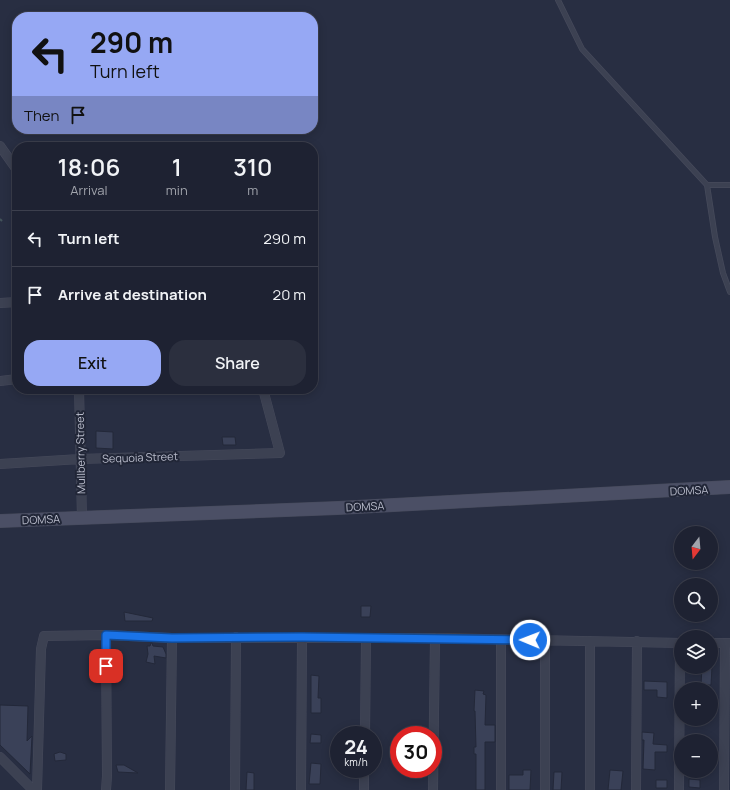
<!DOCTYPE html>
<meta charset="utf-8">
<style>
:root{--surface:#1e2232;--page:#2b2f3e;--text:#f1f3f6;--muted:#a1a4ac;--line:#3c3f4d;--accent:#96a8f4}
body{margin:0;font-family:Manrope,sans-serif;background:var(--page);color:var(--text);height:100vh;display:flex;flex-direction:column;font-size:15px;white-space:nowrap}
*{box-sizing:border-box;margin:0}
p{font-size:13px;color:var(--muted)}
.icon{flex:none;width:22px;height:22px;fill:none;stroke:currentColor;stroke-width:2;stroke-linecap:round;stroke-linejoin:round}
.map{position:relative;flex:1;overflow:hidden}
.panel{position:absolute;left:12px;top:142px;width:306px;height:252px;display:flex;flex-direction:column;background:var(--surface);border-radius:16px;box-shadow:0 2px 10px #0003,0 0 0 1px var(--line)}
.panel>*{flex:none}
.guide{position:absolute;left:12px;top:12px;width:306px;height:122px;border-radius:16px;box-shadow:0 2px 10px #0003,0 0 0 1px var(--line);background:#96a8f4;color:#111;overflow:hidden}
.needle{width:26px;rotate:196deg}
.buttons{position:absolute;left:674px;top:526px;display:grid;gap:8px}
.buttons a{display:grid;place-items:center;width:44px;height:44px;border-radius:50%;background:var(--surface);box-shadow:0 2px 10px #0003,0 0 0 1px var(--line);font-size:20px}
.speed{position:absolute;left:330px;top:726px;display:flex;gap:8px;font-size:20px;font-weight:700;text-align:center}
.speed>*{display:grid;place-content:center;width:52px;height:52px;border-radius:50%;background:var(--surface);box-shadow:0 2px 10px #0003,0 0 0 1px var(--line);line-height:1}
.speed small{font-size:10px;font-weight:400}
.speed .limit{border:6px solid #d22;background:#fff;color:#111}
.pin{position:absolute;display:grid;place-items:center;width:34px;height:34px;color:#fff;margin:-17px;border-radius:8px;box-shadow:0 2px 6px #0006}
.me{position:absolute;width:44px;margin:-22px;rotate:271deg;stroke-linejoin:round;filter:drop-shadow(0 0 3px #0008)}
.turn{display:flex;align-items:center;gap:14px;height:84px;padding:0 12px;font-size:18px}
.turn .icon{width:52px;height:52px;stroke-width:2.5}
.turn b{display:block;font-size:28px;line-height:34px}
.then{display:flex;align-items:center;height:38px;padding:0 12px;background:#0003;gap:8px;font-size:15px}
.eta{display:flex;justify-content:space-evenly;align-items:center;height:68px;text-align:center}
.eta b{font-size:24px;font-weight:600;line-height:28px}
.primary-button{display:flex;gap:8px;margin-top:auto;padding:8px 12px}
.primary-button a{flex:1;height:46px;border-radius:16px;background:var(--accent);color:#111;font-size:16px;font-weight:600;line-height:46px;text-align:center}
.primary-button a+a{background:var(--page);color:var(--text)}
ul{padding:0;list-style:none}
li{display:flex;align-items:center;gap:12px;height:56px;padding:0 12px;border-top:1px solid var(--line)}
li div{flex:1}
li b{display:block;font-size:15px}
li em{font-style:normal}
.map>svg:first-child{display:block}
</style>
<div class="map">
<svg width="730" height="790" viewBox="0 0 730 790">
<rect width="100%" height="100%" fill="#282e42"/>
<path fill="#3a4158" stroke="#232839" d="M96 431 113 432V449L96 448Z
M222 437H235L236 445H223Z
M361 606H371L370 617H361Z
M124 612 153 618 152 621H125Z
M151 643H152L153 646 163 647 166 654V658L154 656 155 664 146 662 148 654 147 646H150Z
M702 667H712L711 685H701Z
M311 675 319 676 318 698H321V713H311Z
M644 681 667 682V698L657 697V690H644Z
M475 690 484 691 483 694 486 695 485 725H495V742H485V790H476V754H474V747H476L475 711H474Z
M0 705 28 706 27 741 32 736 30 774 0 745Z
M642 732 654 733 653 744 667 745V752H655V770L643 769 644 740H642Z
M311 734 321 735V743H310Z
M60 752 66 754V760L55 761 54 754Z
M311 763 321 764 320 784H309Z
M116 765H124L138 773 118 772Z
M523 770H531L530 790H509V775H523Z
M610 770 623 771 621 790H608Z
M247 772 254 773V790H246Z
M554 772H562L561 790H553Z
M689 779 700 780V788L689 787Z
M656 780H667V788H656Z"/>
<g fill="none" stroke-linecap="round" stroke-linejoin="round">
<defs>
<path id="service" d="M558 0 582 49 707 185 715 237 723 273 730 292
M707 185H730"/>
<path id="minor" d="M0 146 17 170
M0 303 17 302
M0 381 17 379
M79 389 82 518
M0 464 80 459 280 453 263 389
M590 641V790
M711 643H730
M365 735 366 639
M0 757 33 790
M37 790 41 649 44 636 106 635 172 638H435L681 643
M106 790 107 776 106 635
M170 790 172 638
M235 790 236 637
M301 790 302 637
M364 790V769
M433 790 435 638
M501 790V640
M545 790V640
M636 790 637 641
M679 790 680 643
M724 790 725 643"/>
<path id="secondary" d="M0 521 338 508 730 487"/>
</defs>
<use href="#service" stroke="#464a5b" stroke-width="6"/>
<use href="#minor" stroke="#464a5b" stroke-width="10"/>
<use href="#secondary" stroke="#464a5b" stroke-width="14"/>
<path stroke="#43545b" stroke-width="2" stroke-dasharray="3 3" stroke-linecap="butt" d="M0 219 2 221"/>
<use href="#service" stroke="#3c4152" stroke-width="4.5"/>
<use href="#minor" stroke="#3c4152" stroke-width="9"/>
<use href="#secondary" stroke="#4b4f65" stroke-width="13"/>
</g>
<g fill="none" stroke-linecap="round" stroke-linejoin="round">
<defs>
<path id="route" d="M106 666V635L172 638 302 637 530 640"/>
</defs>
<use href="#route" stroke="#114b97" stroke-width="10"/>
<use href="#route" stroke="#1a73e8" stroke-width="7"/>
</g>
<g text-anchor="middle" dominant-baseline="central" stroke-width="4" stroke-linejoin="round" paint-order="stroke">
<g font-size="11" fill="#babdcc" stroke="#212637">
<text transform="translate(80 453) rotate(-91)">Mullberry Street</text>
<text transform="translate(140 457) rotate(-2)">Sequoia Street</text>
<text transform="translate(689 490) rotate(-3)">DOMSA</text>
<text transform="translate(365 506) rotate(-3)">DOMSA</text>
<text transform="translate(41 519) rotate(-2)">DOMSA</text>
</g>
</g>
</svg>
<div class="buttons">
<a><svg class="needle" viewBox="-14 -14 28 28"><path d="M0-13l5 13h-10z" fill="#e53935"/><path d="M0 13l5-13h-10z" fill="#a1a4ac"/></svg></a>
<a><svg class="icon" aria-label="search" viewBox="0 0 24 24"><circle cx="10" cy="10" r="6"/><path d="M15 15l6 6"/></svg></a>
<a><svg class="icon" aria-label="layers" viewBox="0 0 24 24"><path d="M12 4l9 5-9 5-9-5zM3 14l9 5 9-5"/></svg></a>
<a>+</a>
<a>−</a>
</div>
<div class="speed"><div>24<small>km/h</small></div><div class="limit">30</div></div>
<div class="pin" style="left:106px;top:666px;background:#d93025"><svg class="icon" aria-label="arrive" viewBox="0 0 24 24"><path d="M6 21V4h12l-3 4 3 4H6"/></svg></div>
<svg class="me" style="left:530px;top:640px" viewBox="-20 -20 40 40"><circle r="17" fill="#1a73e8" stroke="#fff" stroke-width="3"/><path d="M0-11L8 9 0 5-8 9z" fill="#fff"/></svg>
<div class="guide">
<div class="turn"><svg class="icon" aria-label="left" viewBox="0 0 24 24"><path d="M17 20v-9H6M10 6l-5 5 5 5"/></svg><div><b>290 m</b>Turn left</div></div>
<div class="then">Then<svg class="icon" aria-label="arrive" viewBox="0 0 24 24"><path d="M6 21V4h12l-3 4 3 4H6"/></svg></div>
</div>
<section class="panel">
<div class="eta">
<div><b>18:06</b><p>Arrival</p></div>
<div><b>1</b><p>min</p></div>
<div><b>310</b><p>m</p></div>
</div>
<ul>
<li><svg class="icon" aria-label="left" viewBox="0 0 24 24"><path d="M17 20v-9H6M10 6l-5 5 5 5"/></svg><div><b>Turn left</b></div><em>290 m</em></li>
<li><svg class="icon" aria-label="arrive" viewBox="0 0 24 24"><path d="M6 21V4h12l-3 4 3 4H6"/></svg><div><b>Arrive at destination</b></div><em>20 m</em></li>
</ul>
<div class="primary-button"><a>Exit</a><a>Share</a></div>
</section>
</div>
